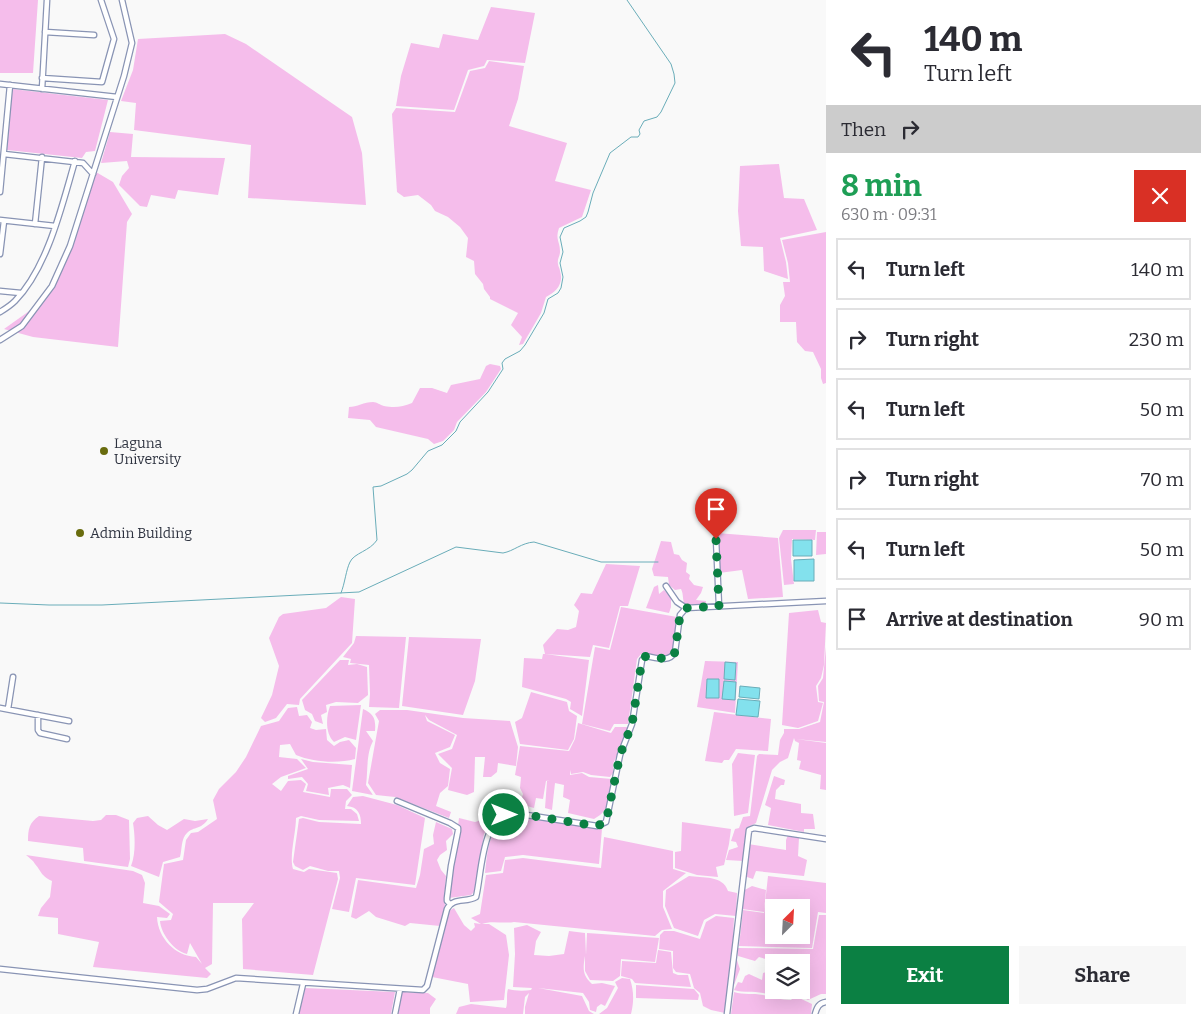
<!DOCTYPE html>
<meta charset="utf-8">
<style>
:root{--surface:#fff;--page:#f7f7f7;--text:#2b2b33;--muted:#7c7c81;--line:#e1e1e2;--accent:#0b8043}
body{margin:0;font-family:Bitter,serif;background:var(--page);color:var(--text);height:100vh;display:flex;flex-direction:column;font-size:19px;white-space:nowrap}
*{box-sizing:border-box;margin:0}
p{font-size:16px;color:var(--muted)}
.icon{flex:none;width:28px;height:28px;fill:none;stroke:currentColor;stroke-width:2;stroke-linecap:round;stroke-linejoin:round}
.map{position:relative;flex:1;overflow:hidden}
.sheet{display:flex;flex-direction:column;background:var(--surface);width:375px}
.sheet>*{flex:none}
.top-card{background:#fff;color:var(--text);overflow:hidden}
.needle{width:32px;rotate:24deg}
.fabs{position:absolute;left:765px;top:899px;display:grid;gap:10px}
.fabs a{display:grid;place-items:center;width:45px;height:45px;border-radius:0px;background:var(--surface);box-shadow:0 5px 20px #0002;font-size:25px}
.pin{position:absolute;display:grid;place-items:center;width:42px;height:42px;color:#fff;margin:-51px -21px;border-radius:50% 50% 50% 0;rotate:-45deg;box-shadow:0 0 5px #0007}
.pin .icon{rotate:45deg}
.me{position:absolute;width:55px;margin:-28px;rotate:90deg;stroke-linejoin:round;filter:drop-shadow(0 0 4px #0008)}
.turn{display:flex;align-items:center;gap:18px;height:105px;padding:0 15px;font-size:22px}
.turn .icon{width:65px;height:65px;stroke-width:2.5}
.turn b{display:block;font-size:35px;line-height:42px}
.then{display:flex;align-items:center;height:48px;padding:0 15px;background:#0003;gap:10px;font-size:19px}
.round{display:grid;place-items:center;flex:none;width:52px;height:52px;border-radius:0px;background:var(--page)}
.summary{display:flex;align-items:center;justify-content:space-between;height:85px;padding:0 15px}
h1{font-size:30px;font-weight:700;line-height:38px;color:#1e9e55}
.primary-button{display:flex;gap:10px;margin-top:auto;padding:10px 15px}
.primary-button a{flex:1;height:58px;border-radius:0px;background:var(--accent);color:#fff;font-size:20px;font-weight:700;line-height:58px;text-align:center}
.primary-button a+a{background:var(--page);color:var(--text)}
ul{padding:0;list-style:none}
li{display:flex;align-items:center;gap:15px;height:62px;margin:0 10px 8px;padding:0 5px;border:2px solid var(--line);border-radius:0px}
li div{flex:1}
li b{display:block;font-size:19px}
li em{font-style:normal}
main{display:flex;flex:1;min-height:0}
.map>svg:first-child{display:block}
</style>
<main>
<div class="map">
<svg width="826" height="1014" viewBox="0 0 826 1014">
<rect width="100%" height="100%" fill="#f9f9f9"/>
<path fill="#f5bdeb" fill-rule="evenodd" d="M0 0H38L33 73H0Z
M491 7 535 13 525 63 487 60 484 66 468 70 454 110 396 106 401 76 411 43 439 48 443 34 478 40Z
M225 34 246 44 352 117 362 153 366 205 248 198 251 145 134 130 136 103 121 101 133 70 138 39Z
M489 61 524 66 518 99 509 126 567 143 555 181 591 190 582 217 559 228C555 240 560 241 560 252 560 256 557 259 558 264 558 266 560 269 560 271 564 284 556 292 546 297L541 313 523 344 519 345 522 337 511 325 518 313 490 299V297L484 289 483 284 475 274 474 261 466 257 468 238 460 227 448 217 435 211 431 205 418 195 404 197 397 192 392 114 396 108 455 112 470 71 485 68Z
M12 89 108 100 95 151 86 152 82 158 7 150Z
M110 132 133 134 131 157 225 158 218 195 178 190 175 199 151 195 147 207 140 206 119 185 122 176 129 168 127 161 101 163Z
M779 164 784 198 804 199 817 230 780 238 786 262 788 279 764 271 763 247 741 246 738 211 740 166Z
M96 172 113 182 132 214 127 222 118 347 33 337 4 329 46 299 71 250Z
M826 232V383L823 384 821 378V369L813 352 805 351 797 342 796 322H780V305L785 296 783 282H790L788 263 782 240Z
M490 364 500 366 501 369 486 392 457 422 454 430 443 441 434 444 428 439 376 427 370 420 348 418 349 407C357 407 364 402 373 402 377 402 380 405 384 406 395 408 402 407 412 403L420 388H432L447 393 451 385 480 379 486 366Z
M783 530H816L815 540 792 539 791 559 794 584 784 585 779 538Z
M817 532H826V554L816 555Z
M717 533 778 538 783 597 748 599 742 570 719 573Z
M661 541 671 542 674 554 679 555 682 560 687 563 686 572 690 575 689 579 694 585 703 587 701 593 696 600 706 601V604L685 605C682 600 684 595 681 589L675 590 669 585 668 577 654 576 652 569Z
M606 564 640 566 628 606H620L609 648 593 645 590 657 545 654 589 660 582 716 570 709 571 702 566 699 522 687 524 658 542 659 543 654H545L543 645 557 629 568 630 576 627 579 611 574 605 581 593 592 594Z
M658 585 659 594 664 590 671 597V607L669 613 646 608 654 587Z
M341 597 355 599 352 643 300 699 299 705 287 704 276 718 265 722 261 718 272 695 279 666 269 638 279 617 283 614 326 608Z
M621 607 677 617C676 628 678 651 667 657L641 654 637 659 628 724H614L610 731 582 724 595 647 610 650Z
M818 610 821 622 826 623 824 665 821 678 816 686 818 702 823 703 818 721 798 728 782 725 789 613Z
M356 636 406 637 399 708 369 707 370 694 369 665 350 663 351 659 343 657 354 643Z
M409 637 481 639 475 681 463 715 402 706Z
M826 647V742L796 739 826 743V790L820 789 821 775 799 769 801 761 797 760 799 743 795 741 794 738 788 758 780 762 772 770 756 823 750 826 747 829 743 861 726 860 729 850 738 847 736 842 731 841 735 829 739 828 743 817 750 816 757 756 759 754 778 755 780 740 784 733V729H799L820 722 824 702 819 701 818 686 823 678Z
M340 660H349L348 665 357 664 367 667 368 695 358 703 336 702 326 705 327 712 321 715 323 724 315 721 312 714 305 710 302 700Z
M705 661 738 662 735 713 697 707Z
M531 692 567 702 569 711 577 716 574 739 568 750 520 744 515 722 522 718Z
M361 705 356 740 345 737 334 742C325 733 326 717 330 706Z
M297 707 299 716 307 715 312 722 310 728 316 730 326 729 327 740 334 746 340 742 349 740 356 748 355 759C337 764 313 762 296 755L290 744 280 745 279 757 297 759 306 768 281 777 272 784 281 791 288 781 301 780 306 784 303 792 330 797 331 789H347L352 795 346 801 345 809H351L357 814 359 821 319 820 301 816 296 818C296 833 289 856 293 869L304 872 309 869 337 873 338 879 313 975 243 969 242 919 254 903H213L212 964 205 968 211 974 207 978 93 967 99 942 58 934V918L38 916 41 908 50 897 52 881C40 875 42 872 35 864 33 860 29 858 26 855L133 871 142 875 145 883 143 903 159 906 170 914 167 918 157 917C158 938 175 956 196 957L202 964 190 943 187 954C174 951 161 934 160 921L171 920 173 914 159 902 164 864 183 860 186 840 191 833 198 832 217 819 213 800 219 789 236 772 246 757 261 726 279 721 288 708Z
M363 709C374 714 376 719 375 731H366L373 741C366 754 368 771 366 785L373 795 352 791Z
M380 710H407L463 718 510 721 518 747 516 766 498 763 497 772 491 777H483L485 757H475L474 792 467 795 448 790 452 768 438 754 452 749 457 735 429 720 425 715 427 721 455 735 450 747 435 753 440 763 450 769 448 786 440 793 436 806 451 812 449 818 395 797 376 795 368 783 379 721 375 714Z
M714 712 771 719 768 751 736 749 729 760H724L722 763 705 761Z
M578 723 611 733 615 727H629L613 764V773L610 777 591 775 583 772 571 774 570 770V775L582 773 589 777 612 779C609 797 612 809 594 819L568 813 570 800 563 797 564 785 555 783 552 810 545 808 547 781 550 780 546 781 543 799 536 798 534 808 520 804 523 794 520 788 521 777 515 775 520 746 569 751 575 739Z
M738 753 755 755 748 813 734 816 732 764Z
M301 759 313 762 352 765 350 788 343 785 328 788 329 795 306 791 308 784 302 777 288 779V776L308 769Z
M774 776 785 780 784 785H781L776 790 775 799 801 804V813L813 814 815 829H804V832L768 825 771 808 765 805Z
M363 796 397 805 425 818 415 885 356 878 349 912 332 909 340 878 339 871H328L310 866 303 870 295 866 293 862 299 819 303 818 319 822 361 824C361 814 358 807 347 806L353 797Z
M106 815H116L129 820 130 859 128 867 84 861 83 848 28 841C28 829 29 823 39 816L93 821 101 820Z
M148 816 158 825 167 830 184 819 195 821 208 819C201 830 194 826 187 833 181 838 182 850 180 857L163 862 159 877 131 866C136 854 135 835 133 823L137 818Z
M516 816 602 829 599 864 523 855 505 857 501 871 485 873C488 848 488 824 516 816Z
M492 817 493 821 484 834 475 891 471 895 449 898 459 818 475 822Z
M436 822 452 829 453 834 446 841 447 850 440 855 437 860 441 870 446 876 444 900 445 905 440 926 410 923 405 926 376 917 369 911 356 919 351 917 358 880 416 888 420 875 424 849 434 844 433 835Z
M682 822 731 829 729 844 724 865 716 867 718 877 697 875 675 868V852L681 851Z
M788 835 799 838 798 856 807 860 804 876 756 871 753 879 747 877 745 868 748 844 786 850V840Z
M604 837 673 851V869L686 873 663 891V907L672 929 662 930 655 936 514 922C503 924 491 920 482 924H489L506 935 509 955 504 1000 470 1002 468 984 432 977 449 911 454 908 464 925 471 931 475 927 474 923 481 924 471 918 480 914 486 875 503 873 505 860 523 858 601 868Z
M689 876C702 878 723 875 728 891L737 893 736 916 715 914 704 920 698 936 674 928 665 906 666 890Z
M768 876 826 883V913L818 912 812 948 739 946 743 910 764 913ZM774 908H801V935H774Z
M752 886 766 890 764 912 742 909 743 891Z
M819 915H826V994H821L808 1000 795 993 792 997C781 998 774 995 763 993 753 991 744 993 734 990L738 982 742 983 745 976 749 974 762 980 763 973 774 970V990H801V962H775L759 957 755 961 738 956 737 948 813 949Z
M716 916 734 918C733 938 733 950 740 969L734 985 728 987 725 1013 711 1010 703 1006 700 993 694 988 690 974 676 972 673 968V951L659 949 660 935 664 931H674L700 939 706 922Z
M527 925 541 932 536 941 534 955 549 956 564 954 569 931 585 933 586 955 587 933 659 938 655 962 621 959 620 976 613 981 590 980 585 971V956C583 968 582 975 592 984L602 983 615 986 605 1006 601 1004 597 1007 596 1012 590 1010 589 1002 583 993 538 988 582 996 589 1011 594 1014H525V1007L529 993 525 997 523 1014H456L459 1007 471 1004 506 1008C508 1002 506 995 508 989 515 991 524 991 531 990L532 988 513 987 515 954 514 928Z
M658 950 671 952 673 973 678 975H688L691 987 635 983 632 979 621 976 622 961 656 963Z
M622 978 630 979C634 991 634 1002 631 1014H599L607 1008 618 988 615 982Z
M636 985 694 989 699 995 698 1000 636 998Z
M305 988 395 992 391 1014H299Z
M401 992 428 993 436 999 430 1008V1014H397Z
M734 992C744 995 753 993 763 995 773 997 781 1000 791 1000L795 996 812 1004 811 1014H731Z"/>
<path fill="#83e1ed" stroke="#6aadb9" d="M793 540H812V556H793Z
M814 559V581H794V560Z
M725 662 736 663 735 680 724 679Z
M707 679H719V698H706Z
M724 681 736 682 735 700 722 699Z
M740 686 760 688 759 699 739 697Z
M738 699 760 701 758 717 736 715Z"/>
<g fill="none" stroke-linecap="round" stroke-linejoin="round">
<path stroke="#6aadb9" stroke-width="1" d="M341 593C345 583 346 570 350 562 354 553 370 551 377 540L373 487 381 486 407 474 412 470 428 451 442 445 456 431 460 422 488 392 503 369 502 363 505 359 520 351 525 345 544 313 548 299 558 293 561 288 563 277 560 263 563 252 560 237 564 228 580 221 586 217 588 212 593 193 610 153 631 137H638L640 134 639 130 644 121 657 117 661 112 675 83 674 74 671 64 627 0
M0 603 49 605H102L359 592 456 547 503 553C514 551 521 543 534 542L601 562H658"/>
<defs>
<path id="minor" d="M45 32 94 35
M42 78 102 82 114 39 101 0
M0 84 117 97
M42 89 47 0
M4 154 83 163 93 174
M0 192 10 85
M0 220 55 226
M35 224 42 157
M0 254 4 221
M0 291 21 293
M0 312C5 309 11 305 15 301 48 267 62 205 75 161
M0 340 22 326 52 286 70 246 124 76 132 43 122 0
M716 539 719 606
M666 586 677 602 686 608
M0 708 69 721
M8 709 13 677
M38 715V730L40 733 67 739
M397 801 450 823 458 828V831L451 866 447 898V901L450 904
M0 969 197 990 207 989 236 978 423 990 427 986 447 909C453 897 466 903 476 897 482 874 481 813 514 813L597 826 606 822 620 755 632 724 642 660 646 656C657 658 669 663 675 652L680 615 686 608 826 601
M296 1014 303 984
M395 1014 400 989
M727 1014 749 830 754 828 826 839
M815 1014C817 1007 819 1003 826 1002"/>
</defs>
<use href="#minor" stroke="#8994b4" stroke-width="7"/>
<use href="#minor" stroke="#fff" stroke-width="4.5"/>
</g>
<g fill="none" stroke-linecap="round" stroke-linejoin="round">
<path stroke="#0b8043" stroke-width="9" stroke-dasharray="0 16.2" d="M504 815 514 813 597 826 606 822 620 755 632 724 642 660 646 656 667 659 672 657 675 652 680 615 686 608 719 606 716 539"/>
</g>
<g fill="#696c0e" stroke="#f9f9f9" stroke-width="2">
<circle cx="104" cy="451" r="5"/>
<circle cx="80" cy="533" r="5"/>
</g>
<g text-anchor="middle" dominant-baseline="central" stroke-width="4" stroke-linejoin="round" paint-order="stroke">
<g font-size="14" fill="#2e3340" stroke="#f9f9f9" text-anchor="start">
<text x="114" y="443">Laguna<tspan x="114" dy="16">University</tspan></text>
<text x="90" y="533">Admin Building</text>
</g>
</g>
</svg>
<div class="fabs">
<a><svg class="needle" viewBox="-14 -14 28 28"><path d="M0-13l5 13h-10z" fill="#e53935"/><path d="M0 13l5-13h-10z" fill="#7c7c81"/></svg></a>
<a><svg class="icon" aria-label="layers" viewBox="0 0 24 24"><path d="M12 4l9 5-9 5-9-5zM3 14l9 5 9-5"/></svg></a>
</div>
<div class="pin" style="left:716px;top:539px;background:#d93025"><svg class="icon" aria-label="arrive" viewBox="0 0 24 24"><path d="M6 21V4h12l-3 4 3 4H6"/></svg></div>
<svg class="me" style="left:504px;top:815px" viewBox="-20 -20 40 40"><circle r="17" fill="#0b8043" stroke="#fff" stroke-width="3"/><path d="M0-11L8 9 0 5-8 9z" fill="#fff"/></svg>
</div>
<section class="sheet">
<div class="top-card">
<div class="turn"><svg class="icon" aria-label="left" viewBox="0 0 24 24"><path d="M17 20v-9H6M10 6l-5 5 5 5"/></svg><div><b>140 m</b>Turn left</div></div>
<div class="then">Then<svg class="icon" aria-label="right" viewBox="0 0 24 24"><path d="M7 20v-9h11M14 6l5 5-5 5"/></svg></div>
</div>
<div class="summary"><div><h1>8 min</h1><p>630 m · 09:31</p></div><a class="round" style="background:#d93025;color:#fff"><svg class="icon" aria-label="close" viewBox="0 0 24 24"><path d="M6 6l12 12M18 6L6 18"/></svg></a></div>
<ul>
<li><svg class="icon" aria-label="left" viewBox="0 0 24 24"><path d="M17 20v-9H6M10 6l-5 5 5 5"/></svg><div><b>Turn left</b></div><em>140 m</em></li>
<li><svg class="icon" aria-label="right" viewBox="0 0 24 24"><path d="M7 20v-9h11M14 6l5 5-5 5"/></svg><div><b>Turn right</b></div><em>230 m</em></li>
<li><svg class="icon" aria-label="left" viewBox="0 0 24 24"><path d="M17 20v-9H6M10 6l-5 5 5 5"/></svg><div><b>Turn left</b></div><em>50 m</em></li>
<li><svg class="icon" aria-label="right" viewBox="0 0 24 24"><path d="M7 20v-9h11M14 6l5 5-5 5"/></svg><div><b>Turn right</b></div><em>70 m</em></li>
<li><svg class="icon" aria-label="left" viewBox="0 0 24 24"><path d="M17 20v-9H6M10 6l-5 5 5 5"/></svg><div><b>Turn left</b></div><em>50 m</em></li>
<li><svg class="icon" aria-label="arrive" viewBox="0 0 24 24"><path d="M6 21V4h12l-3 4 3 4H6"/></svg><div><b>Arrive at destination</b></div><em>90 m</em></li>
</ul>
<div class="primary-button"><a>Exit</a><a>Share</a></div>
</section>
</main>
